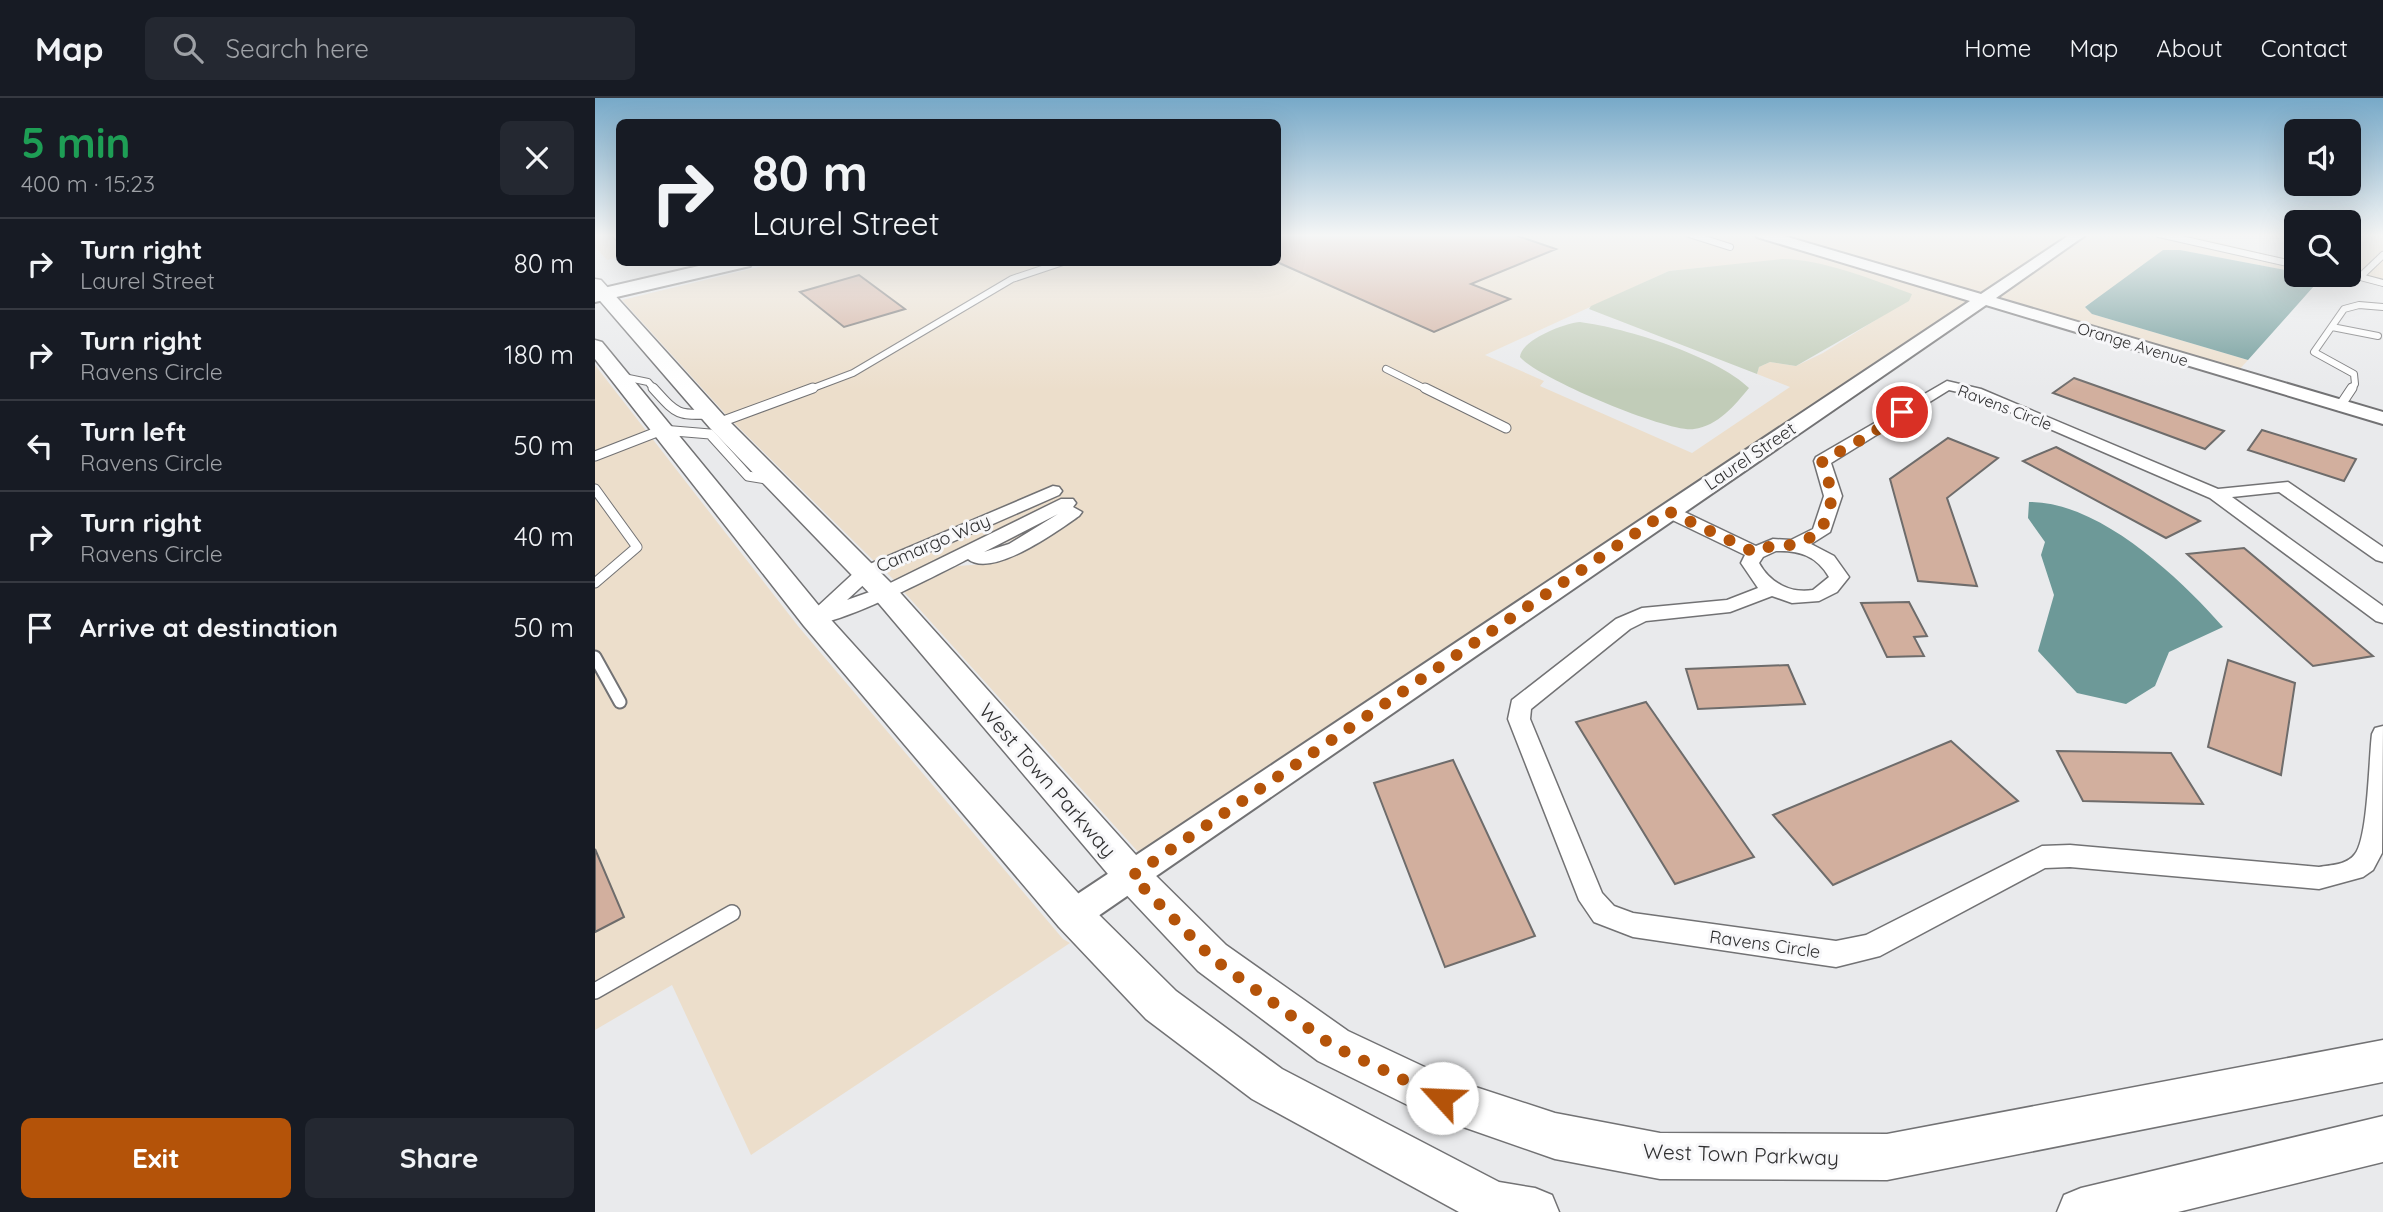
<!DOCTYPE html>
<meta charset="utf-8">
<style>
:root{--surface:#171b24;--page:#242831;--text:#f1f3f6;--muted:#9ea1a6;--line:#363941;--accent:#b45309}
body{margin:0;font-family:Quicksand,sans-serif;background:var(--page);color:var(--text);height:100vh;display:flex;flex-direction:column;font-size:26px;white-space:nowrap}
*{box-sizing:border-box;margin:0}
p{font-size:23px;color:var(--muted)}
.icon{flex:none;width:38px;height:38px;fill:none;stroke:currentColor;stroke-width:2;stroke-linecap:round;stroke-linejoin:round}
.map{position:relative;flex:1;overflow:hidden}
.drawer{display:flex;flex-direction:column;background:var(--surface);width:595px}
.drawer>*{flex:none}
.guide{position:absolute;left:21px;top:21px;width:665px;height:147px;border-radius:10px;box-shadow:0 7px 28px #0002;background:#171b24;color:var(--text);overflow:hidden}
.controls{position:absolute;left:1689px;top:21px;display:grid;gap:14px}
.controls a{display:grid;place-items:center;width:77px;height:77px;border-radius:10px;background:var(--surface);box-shadow:0 7px 28px #0002;font-size:35px}
.pin{position:absolute;display:grid;place-items:center;width:60px;height:60px;color:#fff;margin:-30px;border:4px solid #fff;border-radius:50%;box-shadow:0 2px 7px #0007}
.me{position:absolute;width:77px;margin:-38px;rotate:295deg;stroke-linejoin:round;filter:drop-shadow(0 0 5px #0008)}
.turn{display:flex;align-items:center;gap:24px;height:147px;padding:0 21px;font-size:32px}
.turn .icon{width:91px;height:91px;stroke-width:2.5}
.turn b{display:block;font-size:49px;line-height:60px}
.round{display:grid;place-items:center;flex:none;width:74px;height:74px;border-radius:10px;background:var(--page)}
.summary{display:flex;align-items:center;justify-content:space-between;height:119px;padding:0 21px}
h1{font-size:42px;font-weight:800;line-height:52px;color:#1e9e55}
.action{display:flex;gap:14px;margin-top:auto;padding:14px 21px}
.action a{flex:1;height:80px;border-radius:10px;background:var(--accent);color:#fff;font-size:28px;font-weight:800;line-height:80px;text-align:center}
.action a+a{background:var(--page);color:var(--text)}
ul{padding:0;list-style:none}
li{display:flex;align-items:center;gap:21px;height:91px;padding:0 21px;border-top:2px solid var(--line)}
li div{flex:1}
li b{display:block;font-size:26px}
li em{font-style:normal}
header{display:flex;align-items:center;gap:42px;box-sizing:border-box;height:98px;padding:0 35px;background:var(--surface);border-bottom:2px solid var(--line)}
header strong{font-size:33px}
nav{display:flex;gap:38px;margin-inline-start:auto;font-size:24px}
.search{width:490px;height:63px;background:var(--page);display:flex;align-items:center;gap:18px;box-sizing:border-box;padding:0 24px;border-radius:10px;color:var(--muted);font-size:26px}
main{display:flex;flex:1;min-height:0}
.map>svg:first-child{display:block}
</style>
<header>
<strong>Map</strong>
<div class="search"><svg class="icon" aria-label="search" viewBox="0 0 24 24"><circle cx="10" cy="10" r="6"/><path d="M15 15l6 6"/></svg>Search here</div>
<nav><a>Home</a><a>Map</a><a>About</a><a>Contact</a></nav>
</header>
<main>
<section class="drawer">
<div class="summary"><div><h1>5 min</h1><p>400 m · 15:23</p></div><a class="round"><svg class="icon" aria-label="close" viewBox="0 0 24 24"><path d="M6 6l12 12M18 6L6 18"/></svg></a></div>
<ul>
<li><svg class="icon" aria-label="right" viewBox="0 0 24 24"><path d="M7 20v-9h11M14 6l5 5-5 5"/></svg><div><b>Turn right</b><p>Laurel Street</p></div><em>80 m</em></li>
<li><svg class="icon" aria-label="right" viewBox="0 0 24 24"><path d="M7 20v-9h11M14 6l5 5-5 5"/></svg><div><b>Turn right</b><p>Ravens Circle</p></div><em>180 m</em></li>
<li><svg class="icon" aria-label="left" viewBox="0 0 24 24"><path d="M17 20v-9H6M10 6l-5 5 5 5"/></svg><div><b>Turn left</b><p>Ravens Circle</p></div><em>50 m</em></li>
<li><svg class="icon" aria-label="right" viewBox="0 0 24 24"><path d="M7 20v-9h11M14 6l5 5-5 5"/></svg><div><b>Turn right</b><p>Ravens Circle</p></div><em>40 m</em></li>
<li><svg class="icon" aria-label="arrive" viewBox="0 0 24 24"><path d="M6 21V4h12l-3 4 3 4H6"/></svg><div><b>Arrive at destination</b></div><em>50 m</em></li>
</ul>
<div class="action"><a>Exit</a><a>Share</a></div>
</section>
<div class="map">
<svg width="1788" height="1114" viewBox="0 0 1788 1114">
<rect width="100%" height="100%" fill="#e9eaec"/>
<path fill="#ecdecb" fill-rule="evenodd" d="M0 136H24V159L12 162 0 149Z
M683 136H1156L1376 201 545 756 309 494 363 468 391 466 439 447 427 438 401 449 426 435 413 427 299 482 290 473 408 421 398 412 279 463 135 321 27 202 185 164H682ZM1122 168 1233 169 1301 190 1292 215 1228 255 1201 268 1175 264 1164 269 1162 276 1195 289 1097 355 945 288 949 283 890 257 1074 173Z
M1180 136H1475L1384 196Z
M1495 136H1591L1690 161 1701 160V174L1585 152 1490 208 1497 216 1653 262 1643 273 1401 201Z
M1754 136H1788V183L1754 175Z
M0 267 203 528 468 841 475 845 156 1057 77 887 0 932Z"/>
<path fill="#c1ccb8" d="M1187 161C1227 161 1279 182 1317 196L1314 203 1201 268 1175 264 1164 269 1162 276 994 211 996 208 1074 173Z
M985 224C1031 230 1121 258 1154 290 1140 307 1123 328 1099 331 1073 335 941 279 925 259 926 242 970 225 985 224Z"/>
<path fill="#6d9998" d="M1568 152H1585L1701 174V177L1727 179 1653 262 1497 216 1490 209Z
M1434 404C1504 403 1585 480 1628 529L1574 554 1560 588 1531 606 1482 595 1443 553 1459 497 1446 457 1450 444 1433 420Z"/>
<path fill="#d2af9e" stroke="#6e6c6b" stroke-width="2" d="M682 136H917L961 151 876 186 915 201 839 234 682 164Z
M264 177 310 211 249 229 205 194Z
M1479 280 1629 333 1610 351 1458 295Z
M1667 332 1761 361 1749 383 1653 352Z
M1353 340 1403 360 1352 400 1382 488 1323 483 1295 381Z
M1461 349 1605 423 1571 440 1428 363Z
M1649 450 1778 558 1718 568 1592 456Z
M1314 504 1332 538 1319 539 1329 558 1292 559 1266 505Z
M1633 562 1700 585 1686 677 1613 649Z
M1193 567 1210 606 1103 611 1091 571Z
M1051 604 1145 739 1159 759 1080 786 981 624Z
M1356 643 1423 703 1238 787 1178 717Z
M1462 653 1576 655 1608 706 1488 703Z
M858 662 940 838 850 869 779 685Z
M0 751 29 819 0 834Z"/>
<g fill="none" stroke-linecap="round" stroke-linejoin="round">
<defs>
<path id="service-far3" d="M20 136 24 141
M1094 136 1135 149
M1564 136 1701 167
M1754 176 1788 185
M1766 178 1788 157
M1737 229 1783 238
M791 271 833 292
M24 278 53 284 60 292
M213 292 258 275 417 181 468 164
M1756 292 1760 286 1759 276 1719 254 1749 211 1764 207 1788 209"/>
<path id="service-far2" d="M58 290C81 315 81 318 115 316
M830 290 911 330
M1745 308 1757 290
M123 325 218 290
M0 358 67 332 115 336 153 378 176 382
M0 391 42 449 0 485"/>
<path id="service-far1" d="M0 559 25 604"/>
<path id="service" d="M0 893 137 815"/>
<path id="minor" d="M1352 283 1386 291 1623 391 1693 384 1788 449V464L1781 462 1684 394 1637 399 1788 508V525L1781 523 1615 400 1376 297 1354 292 1236 365 1247 398 1235 434 1216 446 1239 458 1254 479 1242 494 1224 503 1197 505 1177 498 1135 514 1051 523 1035 531 936 611 935 621 1007 795 1019 808 1038 815 1241 843 1271 837 1447 748 1475 747 1724 769C1736 767 1752 767 1760 756 1773 740 1774 660 1777 636L1780 630 1788 628 1787 755 1778 772 1768 779 1724 791 1475 769 1450 770 1285 858 1241 869 1038 839 999 824 984 802 913 621 917 602 1021 521 1047 510 1132 502 1163 490 1146 465 1150 457 1067 417 1064 413 1067 409H1079L1161 448 1178 441 1196 442 1218 431 1229 398 1219 363 1221 359ZM1181 453C1204 452 1222 458 1234 479L1218 492C1196 496 1175 485 1164 465L1168 459Z
M458 388 464 389 467 393 464 397 277 479 252 502 283 491 466 401H478L481 405 478 409 487 414 484 418C464 432 397 481 373 461 346 475 236 532 212 526L209 521 263 471ZM463 416 414 446 389 454Z"/>
<path id="tertiary" d="M1160 136H1182L1386 196 1476 136H1492L1401 200 1788 314V326L1391 207 490 827 478 832 466 827 461 817 466 807 1375 203 1162 139Z"/>
<path id="secondary" d="M0 181 6 182 131 320 300 489 550 767 631 847 753 933 853 980 960 1015 1065 1035 1292 1036 1788 942V984L1292 1082 1065 1081 960 1061 831 1016 723 963 603 873 524 789 280 501 115 330 0 197Z
M0 242 7 244 229 514 492 805 581 893 687 971 904 1084 940 1090 957 1097 964 1114H864L657 1001 551 921 464 829 209 528 0 261Z
M1788 1018V1064L1583 1114H1462L1469 1097 1486 1090Z"/>
<path id="primary" d="M121 164H157L155 168 0 204V192Z"/>
</defs>
<use href="#service-far3" stroke="#727274" stroke-width="8"/>
<use href="#service-far2" stroke="#727274" stroke-width="11"/>
<use href="#service-far1" stroke="#727274" stroke-width="15"/>
<use href="#service" stroke="#727274" stroke-width="18"/>
<use href="#minor" stroke="#727274" stroke-width="3"/>
<use href="#tertiary" stroke="#727274" stroke-width="4"/>
<use href="#secondary" stroke="#727274" stroke-width="3"/>
<use href="#primary" stroke="#727274" stroke-width="4"/>
<use href="#service-far3" stroke="#fff" stroke-width="6"/>
<use href="#service-far2" stroke="#fff" stroke-width="9"/>
<use href="#service-far1" stroke="#fff" stroke-width="11"/>
<use href="#service" stroke="#fff" stroke-width="15"/>
<use href="#minor" fill="#fff" fill-rule="evenodd"/>
<use href="#tertiary" fill="#fff" fill-rule="evenodd"/>
<use href="#secondary" fill="#fff" fill-rule="evenodd"/>
<use href="#primary" fill="#fff" fill-rule="evenodd"/>
</g>
<linearGradient id="sky" x2="0" y2="1"><stop stop-color="#77a9c8"/><stop offset="0.47" stop-color="#f5f6f6"/><stop offset="1" stop-color="#f5f6f6" stop-opacity="0"/></linearGradient>
<rect width="1788" height="292" fill="url(#sky)"/>
<g fill="none" stroke-linecap="round" stroke-linejoin="round">
<path stroke="#b45309" stroke-width="12" stroke-dasharray="0 21.6" d="M847 1000 738 948 617 860 537 778 1073 413 1161 455 1178 447H1200L1226 434 1238 398 1227 363 1273 338 1307 314"/>
</g>
<g text-anchor="middle" dominant-baseline="central" stroke-width="6" stroke-linejoin="round" paint-order="stroke">
<g font-size="16" fill="#303031" stroke="#f7f7f9">
<text transform="translate(1538 246) rotate(17)">Orange Avenue</text>
<text transform="translate(1410 309) rotate(21)">Ravens Circle</text>
</g>
<g font-size="18" fill="#303031" stroke="#f7f7f9">
<text transform="translate(1155 358) rotate(-34)">Laurel Street</text>
<text transform="translate(338 445) rotate(-23)">Camargo Way</text>
<text transform="translate(1170 846) rotate(8)">Ravens Circle</text>
</g>
<g font-size="21" fill="#303031" stroke="#f7f7f9">
<text transform="translate(453 682) rotate(49)">West Town Parkway</text>
<text transform="translate(1146 1056) rotate(2)">West Town Parkway</text>
</g>
</g>
</svg>
<div class="controls">
<a><svg class="icon" aria-label="sound" viewBox="0 0 24 24"><path d="M4 9h4l5-4v14l-5-4H4zM17 9q2 3 0 6"/></svg></a>
<a><svg class="icon" aria-label="search" viewBox="0 0 24 24"><circle cx="10" cy="10" r="6"/><path d="M15 15l6 6"/></svg></a>
</div>
<div class="pin" style="left:1307px;top:314px;background:#d93025"><svg class="icon" aria-label="arrive" viewBox="0 0 24 24"><path d="M6 21V4h12l-3 4 3 4H6"/></svg></div>
<svg class="me" style="left:847px;top:1000px" viewBox="-20 -20 40 40"><circle r="19" fill="#fff"/><path d="M0-13L10 11 0 6-10 11z" fill="#b45309"/></svg>
<div class="guide">
<div class="turn"><svg class="icon" aria-label="right" viewBox="0 0 24 24"><path d="M7 20v-9h11M14 6l5 5-5 5"/></svg><div><b>80 m</b>Laurel Street</div></div>
</div>
</div>
</main>
